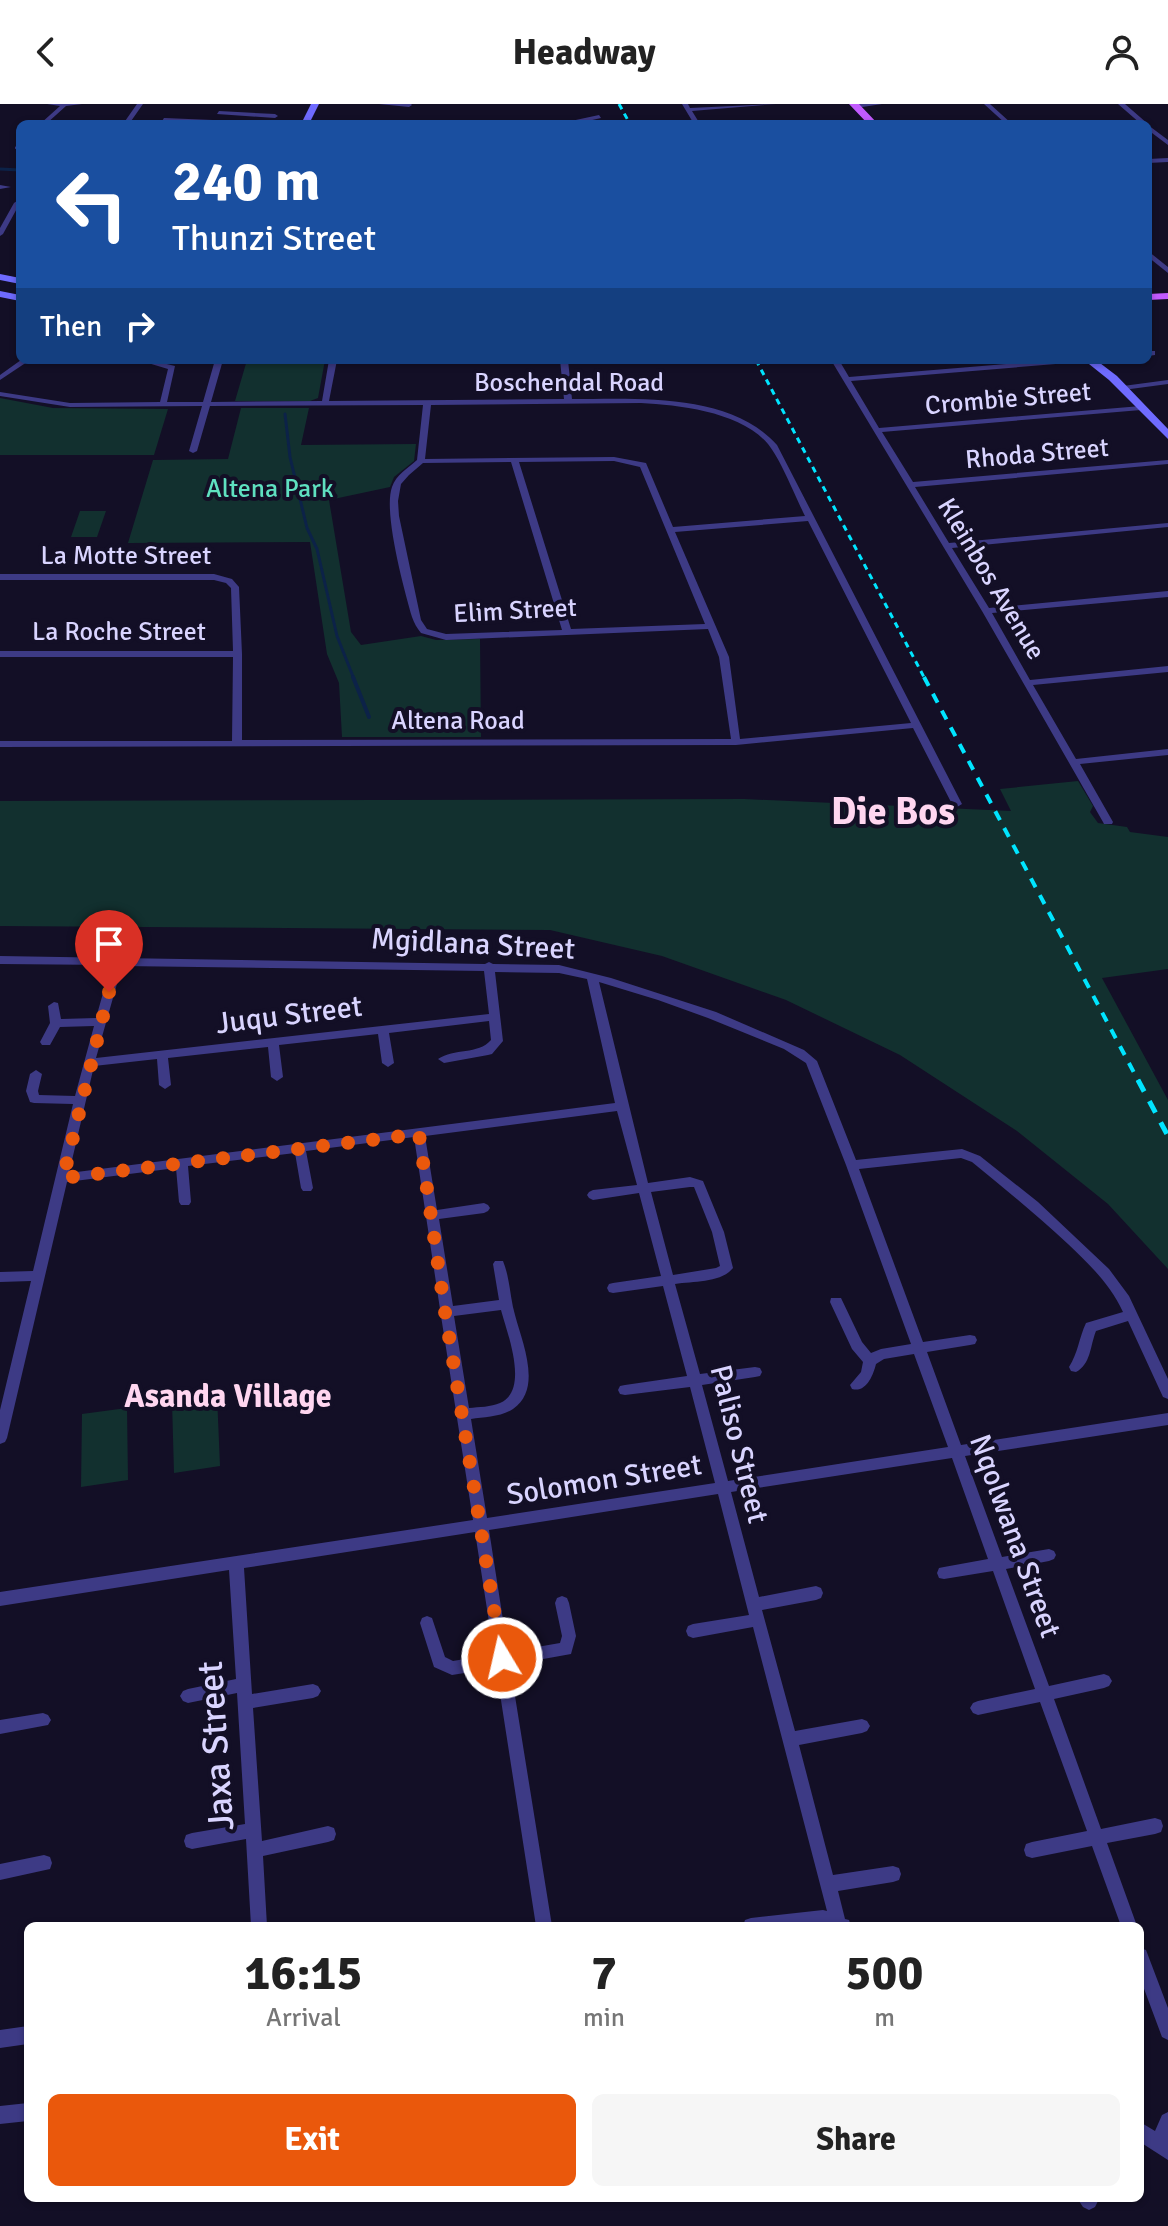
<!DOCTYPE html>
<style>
:root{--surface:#fff;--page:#f6f6f6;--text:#222;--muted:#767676;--accent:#ea580c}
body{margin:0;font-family:Signika,sans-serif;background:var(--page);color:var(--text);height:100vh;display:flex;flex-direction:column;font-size:30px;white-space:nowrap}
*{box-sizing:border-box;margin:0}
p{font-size:26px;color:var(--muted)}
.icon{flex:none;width:44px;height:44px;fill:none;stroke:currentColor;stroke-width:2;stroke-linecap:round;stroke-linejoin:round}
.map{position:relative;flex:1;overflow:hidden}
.side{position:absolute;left:24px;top:1818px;width:1120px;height:280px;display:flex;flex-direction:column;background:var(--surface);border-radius:12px;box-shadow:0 2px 6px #0004}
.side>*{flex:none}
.banner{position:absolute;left:16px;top:16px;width:1136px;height:244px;border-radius:12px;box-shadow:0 2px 6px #0004;background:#1a4fa0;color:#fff;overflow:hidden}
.pin{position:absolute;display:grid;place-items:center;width:68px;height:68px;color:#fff;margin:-82px -34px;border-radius:50% 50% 50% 0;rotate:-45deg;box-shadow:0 0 8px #0007}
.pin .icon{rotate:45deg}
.me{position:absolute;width:88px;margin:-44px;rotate:351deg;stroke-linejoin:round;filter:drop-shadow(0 0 6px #0008)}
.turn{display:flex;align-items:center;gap:28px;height:168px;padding:0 24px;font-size:36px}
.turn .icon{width:104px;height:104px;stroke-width:2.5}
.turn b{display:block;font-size:56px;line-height:68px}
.then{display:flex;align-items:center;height:76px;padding:0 24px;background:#0003;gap:16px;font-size:30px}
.eta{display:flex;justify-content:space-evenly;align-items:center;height:136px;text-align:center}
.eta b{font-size:48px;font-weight:700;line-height:56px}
.action{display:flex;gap:16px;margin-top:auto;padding:16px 24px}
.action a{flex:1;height:92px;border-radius:12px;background:var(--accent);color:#fff;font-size:32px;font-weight:700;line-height:92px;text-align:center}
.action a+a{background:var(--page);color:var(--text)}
header{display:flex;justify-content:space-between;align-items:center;height:104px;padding:0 24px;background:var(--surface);font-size:36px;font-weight:700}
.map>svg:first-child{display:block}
</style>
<header><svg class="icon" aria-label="back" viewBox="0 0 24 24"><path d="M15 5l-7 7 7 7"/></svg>Headway<svg class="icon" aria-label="person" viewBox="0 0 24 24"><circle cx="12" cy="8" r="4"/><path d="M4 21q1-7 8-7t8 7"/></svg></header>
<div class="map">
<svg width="1168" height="2122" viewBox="0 0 1168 2122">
<rect width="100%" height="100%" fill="#130f26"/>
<path fill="#12302f" d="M247 256H325L318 294 310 297H235Z
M0 294 53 304 168 305 154 351H0Z
M241 304H309L301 341 416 340 414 357 394 373 390 383 329 396 351 528 361 541 421 532 436 536 480 535 481 633H342L339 579 327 550 310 438 128 439 153 356 228 355Z
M80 407H106L97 433H71Z
M1078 677 1093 702 1090 708 1098 719 1127 723 1130 728 1168 733V865L1102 874 1168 996V1165L1108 1100 1017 1027 900 951 786 896 662 852 550 826 0 822V697L744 695 1011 707 1000 685Z
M217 1291 220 1362 174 1369 172 1297Z
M127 1304 128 1376 81 1383 82 1310Z"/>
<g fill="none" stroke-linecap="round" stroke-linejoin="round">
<path stroke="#0c2248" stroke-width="3" d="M0 65 20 66
M285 310 290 353 307 424 317 445 337 532 354 575"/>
<path stroke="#0c2248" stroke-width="4" d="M353 573 369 613"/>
<path fill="#3d3a85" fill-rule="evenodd" d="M47 0H82L66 2 46 20H40L60 2Z
M137 0H143L129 20H123Z
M379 0H411L412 1 409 3Z
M682 0H688L690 4 776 0 692 7 700 20H694Z
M859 0H882L856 4 853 2Z
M984 0H990L1012 20H1006Z
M1118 0H1125L1148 20H1141Z
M219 7 275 10 278 12 275 14 217 10Z
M599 11 601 14 575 20H500L497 18 500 16 571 17Z
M164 14 213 16 216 18 213 20 162 17Z
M1148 21 1168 36V41L1148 26Z
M20 39V44L15 45V43Z
M1168 54V58L1148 59V55Z
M0 81 11 83 0 85Z
M17 97 20 99 3 130 0 132V124L14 99Z
M1148 147 1168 163V169L1148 153Z
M1152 247H1155V251L1148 252V248Z
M21 256H30L0 276V271Z
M138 256H150L175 262 167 298H203L215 256H223L211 298 322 297 329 256H337L329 297 564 295 560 256H568L572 295C636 295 730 288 777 341L962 700 957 703 952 700 913 624 736 641 0 643V637H232L233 553H0V547H233L231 484 226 479 214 476H0V470H214L232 475 239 483 242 550V636L731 635 719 553 708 525 446 536 421 529C417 524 414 519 412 513 404 485 383 408 392 383 396 371 408 364 417 356L423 301 210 302 197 347 193 349 189 347 202 302 70 303 0 292V288L70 299 160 298 168 265ZM641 299C680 301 741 308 768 340 781 356 795 392 805 412L673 423 646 359 614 353 425 355 431 301ZM614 357 640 363 705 520 571 525 519 358ZM511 358 562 526 446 530 427 525 421 516 399 412 398 397 401 380 409 371 423 359ZM808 417 911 619 740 635 729 553 675 428Z
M831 256H839L849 273 1053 256H1084L1080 258 851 277 879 324 1141 302 1145 304 1141 306 882 328 913 378 1168 356V360L915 383 949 439 1168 419V423L952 444 989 504 1168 487V493L992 509 1030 576 1168 562V568L1033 581 1076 655 1168 645V651L1080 660 1113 718 1112 720H1104L1103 718 982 507Z
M1168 276V280L1123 286 1119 284 1123 282Z
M0 852 485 860 489 858 493 860 559 861 611 874 716 908 804 946 817 957 856 1056 962 1045 980 1052 1038 1098 1109 1165 1129 1192 1168 1275V1295L1163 1293 1128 1217 1096 1227C1090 1242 1091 1260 1076 1268L1071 1267 1069 1263C1078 1249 1079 1234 1086 1219L1123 1208C1110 1180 1090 1161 1068 1140 1037 1111 1005 1085 972 1058L961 1054 859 1065 923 1238 970 1231 975 1232 977 1236 975 1240 970 1241 927 1248 961 1341 1168 1309V1321L965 1352 1002 1453 1049 1445 1054 1447 1056 1451 1054 1455 1049 1457 1006 1465 1049 1582 1104 1570 1109 1572 1112 1577 1109 1582 1104 1584 1054 1595 1101 1725 1155 1714 1161 1716 1163 1722 1161 1728 1155 1730 1107 1739 1137 1822H1121L1092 1742 1032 1754 1026 1752 1024 1746 1026 1740 1032 1738 1087 1727 1040 1598 978 1611 973 1609 970 1604 973 1599 978 1597 1035 1585 993 1467 944 1475 939 1474 937 1469 939 1464 944 1463 988 1455 952 1354 731 1388 759 1493 816 1482 821 1484 823 1489 821 1494 816 1496 762 1506 795 1627 862 1615 867 1617 870 1622 867 1627 862 1629 799 1641 833 1771 893 1762 899 1764 901 1770 899 1776 893 1778 838 1787 845 1815 849 1816 851 1822H743L745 1816 751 1814 823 1806 827 1807 753 1523 693 1534 688 1532 686 1527 688 1522 693 1520 749 1511 718 1390 489 1426 508 1548 560 1539 562 1532 555 1499 557 1494 562 1492 567 1494 569 1499 576 1532 571 1550 510 1561 552 1822H536L496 1564 452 1571 434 1563 420 1519 422 1514 427 1512 432 1514 445 1553 453 1557 494 1550 475 1428 244 1464 252 1590 313 1580 318 1582 321 1587 318 1592 313 1594 253 1604 262 1737 328 1722 334 1724 336 1730 334 1736 328 1738 263 1752 267 1822H251L246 1735 192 1745 186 1743 184 1737 186 1731 192 1729 245 1720 237 1589 188 1599 183 1597 180 1592 183 1587 188 1585 236 1575 229 1466 0 1502V1488L473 1416 441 1212 439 1208 440 1205 414 1033 306 1047 313 1084 311 1087H303L301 1084 295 1049 188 1062 191 1098 189 1101H181L179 1098 176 1064 67 1078 7 1334 5 1338 0 1340V1306L31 1177 0 1178V1168L33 1167 73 1000 34 999 30 998 26 987 30 970 36 966 42 970 38 987 39 991 75 992 94 922 60 923 50 941H42L40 938 50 919 48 902 54 898 58 899 61 915 96 914 111 861 0 860ZM122 862 484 867 489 910 96 954ZM495 868 559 869 587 875 615 999 69 1069 94 962 157 955 159 981 165 985 171 981 168 954 268 943 271 973 277 977 283 973 279 941 378 930 382 959 388 963 394 959 389 929 489 917 491 936C478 951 454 944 438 955L444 959 488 951 492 950 503 937ZM599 878 658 896 708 914 784 945 806 959 846 1061 911 1240 881 1245 871 1249 862 1238 841 1194H831L830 1198 852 1245 863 1258 861 1268 850 1281 852 1285C866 1289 873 1272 876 1260L884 1255 914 1250 948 1343 728 1377 702 1281 755 1273 760 1272 762 1268 760 1264 755 1263 700 1270 675 1180C694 1177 721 1179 733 1164L724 1128 703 1077 690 1073 648 1079ZM617 1007 637 1081 593 1086 589 1088 587 1091 589 1094 593 1096 639 1089 661 1172 613 1179 609 1180 607 1184 609 1188 613 1189 663 1182 687 1272 625 1281 620 1282 618 1286 620 1290 625 1291 690 1283 715 1379 487 1414 471 1315C484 1313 501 1313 513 1305 543 1285 522 1238 515 1211 510 1194 510 1174 503 1157H495L493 1160 499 1196 453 1202 439 1115 484 1109 488 1107 490 1104 488 1101 484 1099 437 1106 425 1032ZM690 1083H694L712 1128 720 1162 716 1164 673 1171 651 1088ZM501 1206C507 1229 530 1286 500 1299 491 1303 479 1303 469 1304L454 1212Z
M43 1609 48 1611 51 1616 48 1621 0 1630V1616Z
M44 1751 50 1753 52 1759 50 1765 0 1776V1760Z
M1140 1844 1146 1846 1168 1904V1936L1162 1933 1140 1874Z
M28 1922V1940L0 1944V1926Z
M28 1999V2017L0 2020V2002Z
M1168 2008V2056L1140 2038V2018L1155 2027 1162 2011Z
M1077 2094H1097L1098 2097 1095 2103 1089 2106 1083 2103Z"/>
<path fill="#6f6bff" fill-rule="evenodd" d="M311 0H319L309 20H301Z
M0 170 20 174V180L0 176Z
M0 187 20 191V197L0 193Z
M1084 256H1096L1117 272 1168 325V335L1109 276Z"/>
<path fill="#c25bff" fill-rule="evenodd" d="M849 0H859L878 20H868Z
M1168 189V195L1148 196V190Z"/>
<path stroke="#00e5ff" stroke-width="3" stroke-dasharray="6 5" stroke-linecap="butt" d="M619 0 630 20
M756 256 925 575"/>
<path stroke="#00e5ff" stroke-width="4" stroke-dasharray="10 9" stroke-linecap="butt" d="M924 573 1139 978"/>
<path stroke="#00e5ff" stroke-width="5" stroke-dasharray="13 11" stroke-linecap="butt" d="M1138 976 1168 1032"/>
</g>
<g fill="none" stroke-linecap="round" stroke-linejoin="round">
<path stroke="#ea580c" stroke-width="14" stroke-dasharray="0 25.2" d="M109 888 63 1074 419 1030 445 1208 502 1554"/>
</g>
<g text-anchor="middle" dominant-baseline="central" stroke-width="8" stroke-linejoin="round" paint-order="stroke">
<g font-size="26" fill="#d9d4ff" stroke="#130f26">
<text x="569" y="279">Boschendal Road</text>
<text transform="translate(1008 295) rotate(-5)">Crombie Street</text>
<text transform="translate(1037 350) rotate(-5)">Rhoda Street</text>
<text x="126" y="452">La Motte Street</text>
<text transform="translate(991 475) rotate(59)">Kleinbos Avenue</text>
<text transform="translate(515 507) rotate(-3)">Elim Street</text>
<text x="119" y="528">La Roche Street</text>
<text x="458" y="617">Altena Road</text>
</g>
<g font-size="26" fill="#5fe0c0" stroke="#130f26">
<text x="270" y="385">Altena Park</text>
</g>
<g font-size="30" fill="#d9d4ff" stroke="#130f26">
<text transform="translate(473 840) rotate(3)">Mgidlana Street</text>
<text transform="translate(289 911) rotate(-7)">Juqu Street</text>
<text transform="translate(739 1340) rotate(76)">Paliso Street</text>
<text transform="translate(604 1376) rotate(-9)">Solomon Street</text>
<text transform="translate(1015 1432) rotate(70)">Nqolwana Street</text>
</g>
<g font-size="32" font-weight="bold" fill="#ffd6f0" stroke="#130f26">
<text x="228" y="1292">Asanda Village</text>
</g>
<g font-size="36" fill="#d9d4ff" stroke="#130f26">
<text transform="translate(216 1642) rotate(-94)">Jaxa Street</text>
</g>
<g font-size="38" font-weight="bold" fill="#ffd6f0" stroke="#130f26">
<text x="893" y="707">Die Bos</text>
</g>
</g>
</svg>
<div class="pin" style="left:109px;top:888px;background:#d93025"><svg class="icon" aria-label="arrive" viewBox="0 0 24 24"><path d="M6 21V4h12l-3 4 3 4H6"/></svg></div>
<svg class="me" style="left:502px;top:1554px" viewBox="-20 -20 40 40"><circle r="17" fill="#ea580c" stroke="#fff" stroke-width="3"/><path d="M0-11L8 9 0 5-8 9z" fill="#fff"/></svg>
<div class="banner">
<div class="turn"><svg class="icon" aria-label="left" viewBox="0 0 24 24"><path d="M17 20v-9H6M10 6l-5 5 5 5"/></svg><div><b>240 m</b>Thunzi Street</div></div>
<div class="then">Then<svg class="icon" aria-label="right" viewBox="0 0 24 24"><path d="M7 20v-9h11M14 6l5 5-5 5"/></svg></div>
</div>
<section class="side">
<div class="eta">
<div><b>16:15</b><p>Arrival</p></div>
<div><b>7</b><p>min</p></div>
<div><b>500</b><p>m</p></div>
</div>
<div class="action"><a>Exit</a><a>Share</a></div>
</section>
</div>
